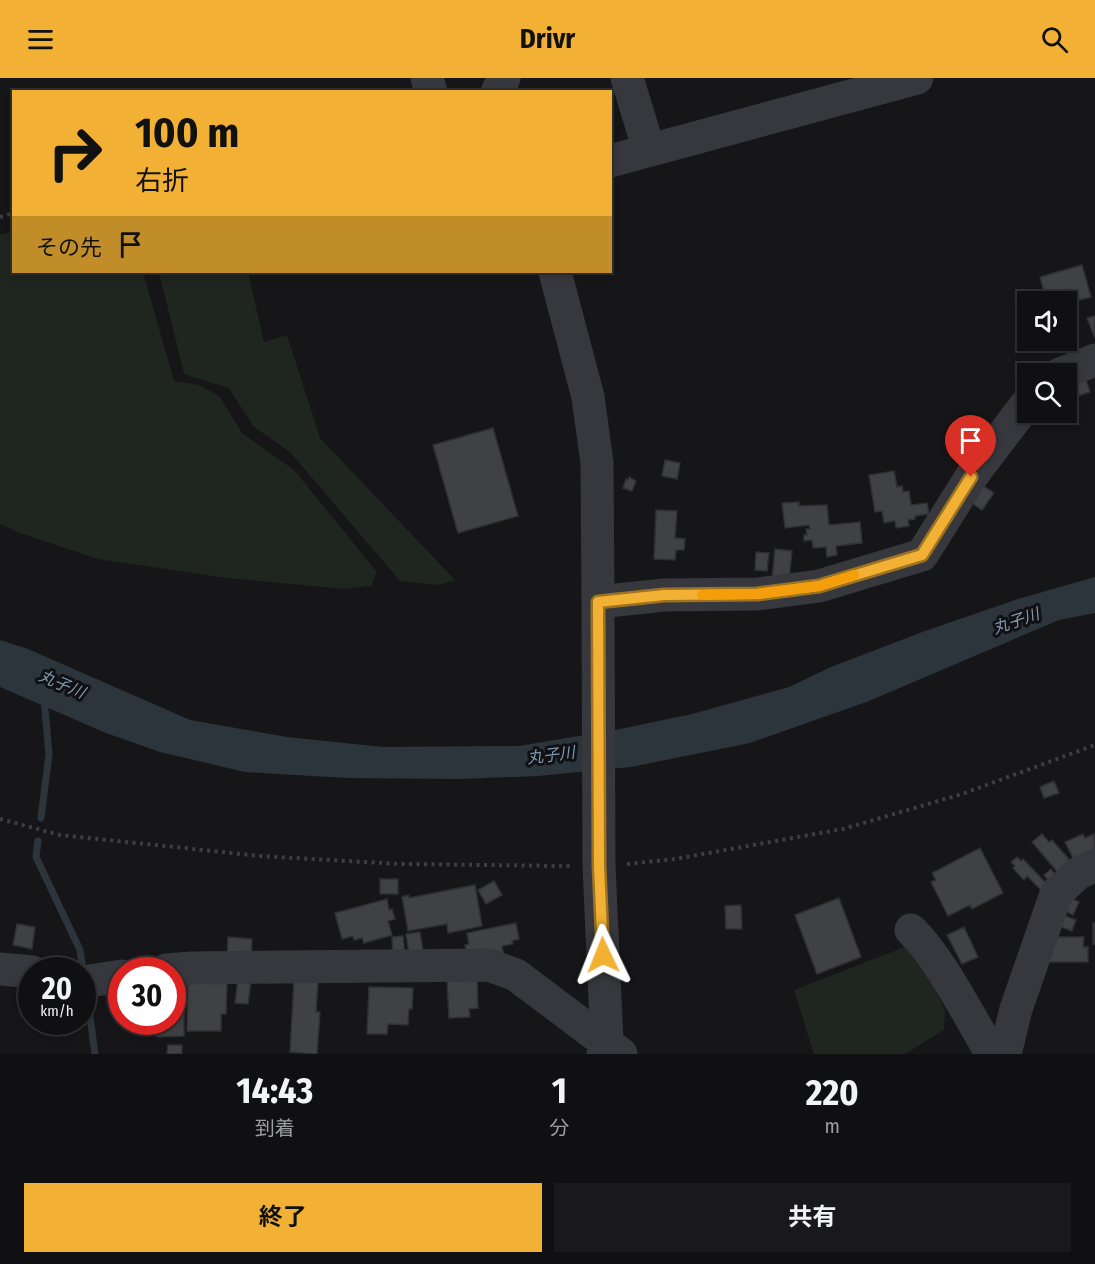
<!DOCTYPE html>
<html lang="ja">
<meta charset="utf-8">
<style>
:root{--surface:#101012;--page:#19191b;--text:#f1f3f6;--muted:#9c9d9f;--line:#303032;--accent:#f2b134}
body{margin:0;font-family:"Fira Sans Condensed","Noto Sans JP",sans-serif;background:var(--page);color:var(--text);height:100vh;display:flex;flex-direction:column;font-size:22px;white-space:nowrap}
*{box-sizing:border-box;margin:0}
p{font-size:20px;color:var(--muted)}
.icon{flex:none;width:33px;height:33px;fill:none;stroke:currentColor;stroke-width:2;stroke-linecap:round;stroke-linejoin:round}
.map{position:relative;height:976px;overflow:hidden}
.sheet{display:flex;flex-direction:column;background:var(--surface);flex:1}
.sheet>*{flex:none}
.hud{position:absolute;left:12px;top:12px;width:600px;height:183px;border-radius:0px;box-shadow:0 3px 9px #0003,0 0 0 2px var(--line);background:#f2b134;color:#111;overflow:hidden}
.fabs{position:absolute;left:1017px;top:213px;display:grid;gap:12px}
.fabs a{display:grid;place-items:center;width:60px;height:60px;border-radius:0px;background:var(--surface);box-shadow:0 3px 9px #0003,0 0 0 2px var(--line);font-size:30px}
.speed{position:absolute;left:18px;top:879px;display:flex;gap:12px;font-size:30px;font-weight:700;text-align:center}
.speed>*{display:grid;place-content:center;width:78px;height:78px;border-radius:50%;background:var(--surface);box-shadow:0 3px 9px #0003,0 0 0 2px var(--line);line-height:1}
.speed small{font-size:15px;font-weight:400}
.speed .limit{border:9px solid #d22;background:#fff;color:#111}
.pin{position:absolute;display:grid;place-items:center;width:51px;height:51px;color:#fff;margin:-62px -26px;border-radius:50% 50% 50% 0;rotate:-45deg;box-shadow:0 0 6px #0007}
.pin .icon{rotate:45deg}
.me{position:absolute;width:66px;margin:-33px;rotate:358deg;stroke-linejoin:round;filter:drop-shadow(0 0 4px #0008)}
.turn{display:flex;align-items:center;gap:21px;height:126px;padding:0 24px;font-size:27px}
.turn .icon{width:78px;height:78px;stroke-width:2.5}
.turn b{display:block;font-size:42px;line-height:51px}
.then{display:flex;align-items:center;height:57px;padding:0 24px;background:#0003;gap:12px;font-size:22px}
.eta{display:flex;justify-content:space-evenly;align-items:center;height:102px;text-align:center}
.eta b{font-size:36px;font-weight:700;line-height:42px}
.button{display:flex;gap:12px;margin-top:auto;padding:12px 24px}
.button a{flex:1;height:69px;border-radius:0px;background:var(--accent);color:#111;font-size:24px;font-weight:700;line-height:69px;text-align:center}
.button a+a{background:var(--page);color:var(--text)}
header{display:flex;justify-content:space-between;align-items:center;height:78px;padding:0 24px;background:var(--accent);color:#111;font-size:27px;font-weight:700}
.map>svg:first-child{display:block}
</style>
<header><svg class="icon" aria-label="menu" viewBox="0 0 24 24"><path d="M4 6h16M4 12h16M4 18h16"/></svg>Drivr<svg class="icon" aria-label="search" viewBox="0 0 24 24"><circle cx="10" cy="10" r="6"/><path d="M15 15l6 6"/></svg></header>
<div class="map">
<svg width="1095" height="976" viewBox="0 0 1095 976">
<rect width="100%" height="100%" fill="#161618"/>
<path fill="#1e261f" d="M13 154 14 194H143L174 303 200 307 220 319 242 355 294 392 377 494 371 508 344 511 227 500 98 481 17 454 0 446V157Z
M159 194H248L264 264 287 257 320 360 455 502 440 507 400 503 291 375 253 348 229 310 184 296Z
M915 865 945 933 944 952 905 976H814L794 912Z"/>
<path fill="#2c353c" d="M1095 499V535L1059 542 869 623 750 665 631 689 538 698 460 701 346 700 245 694 160 674 106 655 0 609V562L28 571 190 642 287 659 383 669 519 668 620 651 692 636 789 609 831 589 925 553 1018 521Z"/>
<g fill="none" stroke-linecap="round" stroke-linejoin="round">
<path stroke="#2c353c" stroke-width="7" d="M41 740 49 676 44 620
M38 763 36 779 80 872 82 886
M88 923 95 976"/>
</g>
<path fill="#404145" stroke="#303034" stroke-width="1.5" d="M1082 187 1091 219 1076 223 1078 229 1068 231 1066 224H1047L1040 199Z
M1095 238V260L1087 240Z
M1066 239H1069L1075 256 1066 258Z
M1085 299 1090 314 1066 322V305Z
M493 350 518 438 458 455 433 367Z
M665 382 680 385 677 401 662 398Z
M894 393 897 409 902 408 903 414 909 413 911 427 927 425 929 436 915 438V441L908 442 909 448 896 450 895 443 884 445 882 433 875 434 869 397Z
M629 399 636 403 632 413 623 410 626 401 628 402Z
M976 403 994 415 982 432 964 420Z
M799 424V428L827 427 829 447 860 444 862 465 836 468 837 477 827 479 826 469 813 470 812 462 804 463V457H807L806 451H810L809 447 785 450 782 425Z
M656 432 677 433 675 460 685 461 684 472H676L675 482 654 481Z
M775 471 792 473 789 503 772 501Z
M756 474 769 475 767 493 755 492Z
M1054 703 1059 715 1044 720 1040 709Z
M1042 756 1049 764 1052 762 1074 787 1061 798 1032 764Z
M1083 756 1085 760 1094 756 1095 778 1074 782 1065 764Z
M980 770 1003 815 972 831 970 827 948 838 931 804 936 802 932 795Z
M1017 779 1021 783 1023 781 1049 808 1043 814 1027 798 1024 802 1013 790 1015 788 1011 784Z
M1051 791 1060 803 1053 809 1044 797Z
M380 801H398V816H380Z
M494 803 502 817 486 826 478 812Z
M475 807 482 848 448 855 447 846 408 853 402 819 409 817V820Z
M839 820 861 879 817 896 795 837Z
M1071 820 1079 824 1073 837 1065 833Z
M387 821 389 832 392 831 395 841 388 843 392 857 364 865 362 860 354 862 353 858 342 861 335 835Z
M741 827 742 851H726L725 828Z
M1060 836 1076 842 1072 853 1056 847Z
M516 845 519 861 512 863 513 866 502 868 503 874 471 881 467 877 465 867 469 866 467 855Z
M1093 845H1095V866H1093Z
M17 846 35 849 32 871 13 867Z
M964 849 978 879 962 886 947 857Z
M420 854 424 879 410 881 406 856Z
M403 858 405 880 393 881 392 859Z
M228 859 252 861 251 881 227 879Z
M1047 859H1084L1083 869H1088V884H1047Z
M238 901 251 903 248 926 235 925Z
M477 901 478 930 469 931 470 939 449 940 447 903Z
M294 902 318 904 316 934H320L317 976 290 974Z
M188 904 227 905 226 936H221V953H187Z
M172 907H184V958L157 959V950H160V944H172Z
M369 909 413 910 412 931H409L408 947 388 946 387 956H367Z
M119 915H122V939H120Z
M168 967H182V976H167Z"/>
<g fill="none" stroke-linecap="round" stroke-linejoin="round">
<path stroke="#3d3f44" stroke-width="4" stroke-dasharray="3 4.5" stroke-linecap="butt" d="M0 139 14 135
M0 741 60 757 260 778 400 786 574 788
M627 786 675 781 843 751 962 716 1095 667"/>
<path stroke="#37383d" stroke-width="33" d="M427 0 431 14
M627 0 649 72
M497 14 504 0
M610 83 917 0
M555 194 588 319 597 385 598 524 664 517 757 516 819 508 922 477 971 399 1028 324
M1060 296 1095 282
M598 524 599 788 607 965 603 976
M911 852C941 881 969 939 992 976
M0 891 32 894
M167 892 192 890 489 887 516 897 621 976
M82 904 122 898
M1005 976 1016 931 1056 816 1077 796 1095 787"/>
</g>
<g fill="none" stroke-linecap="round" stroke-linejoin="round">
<defs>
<path id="route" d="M603 877 599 788 598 524 664 517 757 516 819 508 922 477 971 399"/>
</defs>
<use href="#route" stroke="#9d7322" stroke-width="15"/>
<use href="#route" stroke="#f2b134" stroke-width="10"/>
<path stroke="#f59e0b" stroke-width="10" d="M702 517 757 516 819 508 854 497"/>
</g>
<g text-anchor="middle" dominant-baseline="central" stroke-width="6" stroke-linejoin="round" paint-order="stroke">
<g font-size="16" font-style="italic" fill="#7f9bb3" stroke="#111113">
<text transform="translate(1016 543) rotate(-19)">丸子川</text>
<text transform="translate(62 606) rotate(23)">丸子川</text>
<text transform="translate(551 677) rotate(-7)">丸子川</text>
</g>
</g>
</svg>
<div class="fabs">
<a><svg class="icon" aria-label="sound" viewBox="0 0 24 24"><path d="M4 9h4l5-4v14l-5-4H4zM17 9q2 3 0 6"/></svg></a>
<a><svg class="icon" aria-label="search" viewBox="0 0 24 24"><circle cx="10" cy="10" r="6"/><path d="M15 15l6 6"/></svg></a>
</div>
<div class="speed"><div>20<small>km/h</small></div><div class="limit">30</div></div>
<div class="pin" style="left:971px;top:399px;background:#d93025"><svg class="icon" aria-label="arrive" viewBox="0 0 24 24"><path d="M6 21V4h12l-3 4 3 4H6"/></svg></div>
<svg class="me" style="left:603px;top:877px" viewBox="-20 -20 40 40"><path d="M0-17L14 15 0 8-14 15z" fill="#f2b134" stroke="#fff" stroke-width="4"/></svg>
<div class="hud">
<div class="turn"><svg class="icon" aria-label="right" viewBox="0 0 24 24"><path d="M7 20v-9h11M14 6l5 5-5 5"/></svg><div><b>100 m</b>右折</div></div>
<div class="then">その先<svg class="icon" aria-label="arrive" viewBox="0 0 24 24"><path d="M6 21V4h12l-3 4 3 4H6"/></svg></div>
</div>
</div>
<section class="sheet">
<div class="eta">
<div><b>14:43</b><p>到着</p></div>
<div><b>1</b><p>分</p></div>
<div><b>220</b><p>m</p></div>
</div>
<div class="button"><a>終了</a><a>共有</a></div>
</section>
